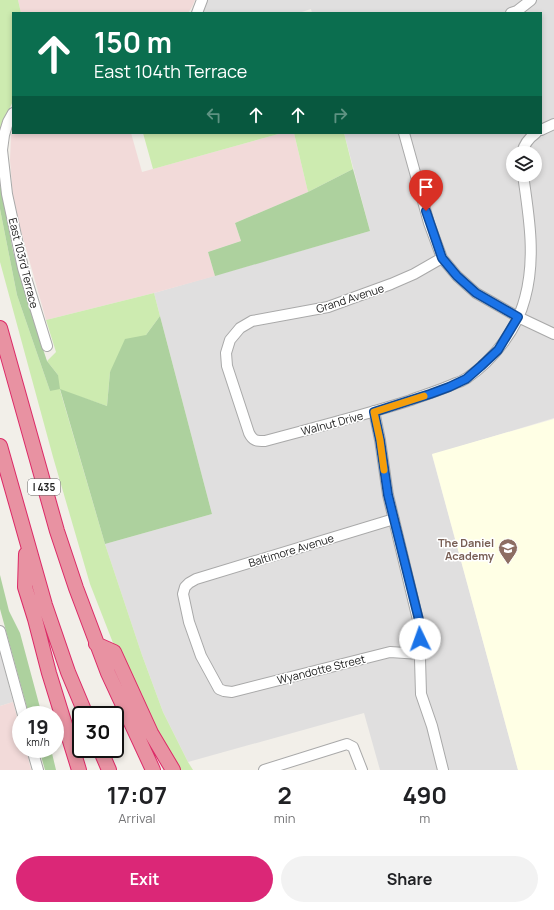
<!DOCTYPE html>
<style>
:root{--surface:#fff;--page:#f2f2f2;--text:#202124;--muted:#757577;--accent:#db2777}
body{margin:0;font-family:Manrope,sans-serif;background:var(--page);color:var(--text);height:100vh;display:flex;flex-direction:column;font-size:15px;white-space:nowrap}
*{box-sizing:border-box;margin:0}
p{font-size:13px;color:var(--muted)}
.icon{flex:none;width:22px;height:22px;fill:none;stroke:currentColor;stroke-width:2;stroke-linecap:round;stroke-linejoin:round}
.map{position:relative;height:770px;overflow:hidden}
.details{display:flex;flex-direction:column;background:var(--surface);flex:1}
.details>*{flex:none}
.banner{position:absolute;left:12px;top:12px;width:530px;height:122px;border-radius:0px;box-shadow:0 2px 6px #0003;background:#0b6e4f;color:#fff;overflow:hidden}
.buttons{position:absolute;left:506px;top:146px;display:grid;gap:8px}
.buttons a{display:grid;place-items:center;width:36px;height:36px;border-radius:50%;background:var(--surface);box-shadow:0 2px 6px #0003;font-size:20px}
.speed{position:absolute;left:12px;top:706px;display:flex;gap:8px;font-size:20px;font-weight:700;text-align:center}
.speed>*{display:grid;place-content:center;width:52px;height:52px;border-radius:50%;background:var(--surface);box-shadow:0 2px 6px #0003;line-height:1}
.speed small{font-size:10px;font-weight:400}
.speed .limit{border:2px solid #111;border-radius:6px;background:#fff;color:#111}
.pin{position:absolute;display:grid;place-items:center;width:34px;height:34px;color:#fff;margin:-41px -17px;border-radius:50% 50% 50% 0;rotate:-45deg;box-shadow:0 0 4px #0007}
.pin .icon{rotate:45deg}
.me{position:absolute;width:44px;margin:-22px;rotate:357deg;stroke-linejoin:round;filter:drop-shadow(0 0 3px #0008)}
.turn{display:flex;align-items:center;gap:14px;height:84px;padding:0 16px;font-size:18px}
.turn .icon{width:52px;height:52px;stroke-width:2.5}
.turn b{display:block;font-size:28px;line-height:34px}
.lanes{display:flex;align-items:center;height:38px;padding:0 16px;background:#0003;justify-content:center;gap:20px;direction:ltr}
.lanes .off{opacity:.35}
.eta{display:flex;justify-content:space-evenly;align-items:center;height:68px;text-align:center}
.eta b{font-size:24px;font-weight:700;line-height:28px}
.action{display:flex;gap:8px;margin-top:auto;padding:8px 16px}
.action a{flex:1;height:46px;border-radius:24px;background:var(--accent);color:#fff;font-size:16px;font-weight:700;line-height:46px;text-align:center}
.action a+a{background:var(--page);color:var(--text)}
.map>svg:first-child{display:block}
</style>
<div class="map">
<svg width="554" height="770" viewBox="0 0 554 770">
<rect width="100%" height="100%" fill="#f2efe9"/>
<path fill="#e0dfdf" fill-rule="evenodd" d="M207 0H554V418L432 455 518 770H380L364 713 188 762 163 712 142 655 105 544 212 514 154 293 370 231 344 133H541V13H312L311 9 299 13H203ZM513 153H535V175H513Z
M0 651 13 702 0 706Z"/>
<path fill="#f2dad9" d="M18 0H195L192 7 188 13H21Z
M13 131V133H131L142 172 282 133H294L308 192 235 223 241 241 208 252 215 276 154 293 46 320 20 227 13 197 10 160 11 135Z
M13 702 21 732V749H26L31 770H0V706Z"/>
<path fill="#ffffe5" d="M554 419V770H518L432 454Z"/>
<path fill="#cdebb0" d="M0 0H18L21 13H13V101L0 129Z
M143 133H282L153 169Z
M294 133H344L353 169 308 192Z
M0 209 17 295 50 391 58 375 47 361 56 352 46 320 154 293 160 316 146 335 110 372 107 406 60 390 105 544 142 655 163 712 188 762 193 770H180L144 708 115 648 90 584 53 457 0 262Z"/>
<path fill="#add19e" d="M353 169 370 231 215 276 208 252 241 241 235 223 308 192Z
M0 184 13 251 32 316 47 361 58 375 60 389 107 406 110 372 125 339 146 335 160 316 212 514 105 544 60 389 50 391 17 295 0 209Z
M0 575 9 611 20 633 42 715H29L0 609Z
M39 749H51L56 770H45Z"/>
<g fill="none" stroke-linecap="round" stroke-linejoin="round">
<defs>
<path id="minor" d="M197 13 202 0
M511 13 517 11 531 0
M13 113 8 122 4 135 2 150 7 194 23 268 47 346
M541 130 554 124
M404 133 429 223 442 258 457 276 476 293 518 317 554 334
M522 153C524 144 529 138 536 133
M442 258 414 274 391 284 328 307 252 321 240 328 230 340 226 353 227 366 249 433C253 441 256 441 265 441 313 428 361 416 408 401 424 395 441 390 456 383 460 382 464 380 467 378 493 360 517 330 525 298 536 258 529 216 523 175
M374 411 380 440 388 495 419 624 421 694 432 726 443 770
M394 519 196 579 189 583 185 587 183 594 189 622 201 656 219 689 224 691 232 692 390 652 420 654
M0 631 23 715
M32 749 38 770
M264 770 347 744 353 747 362 770"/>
<path id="highway" d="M0 328 57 531 76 588 108 673 153 770
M0 446 45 605 68 672 86 715
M26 554 25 587 35 619 49 673 79 770
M96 644 114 652 151 733 173 770
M100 749 109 770"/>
</defs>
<use href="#minor" stroke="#a9a9a9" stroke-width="12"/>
<use href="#highway" stroke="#dc2a67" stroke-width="16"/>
<use href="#minor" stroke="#fff" stroke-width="10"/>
<use href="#highway" stroke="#e892a2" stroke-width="14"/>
</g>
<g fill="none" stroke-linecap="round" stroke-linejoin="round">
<defs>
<path id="route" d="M420 639V624L388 495 380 440 374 412 430 394 449 387 466 379 481 366 498 350 518 317 476 293 457 276 442 258 426 211"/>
</defs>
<use href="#route" stroke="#114b97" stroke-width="10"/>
<use href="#route" stroke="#1a73e8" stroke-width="7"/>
<path stroke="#f59e0b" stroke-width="7" d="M384 470 380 440 374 412 424 396"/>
</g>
<defs>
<symbol id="school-pin" viewBox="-11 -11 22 30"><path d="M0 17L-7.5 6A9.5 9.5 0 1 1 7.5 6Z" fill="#8d6e63" stroke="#fff"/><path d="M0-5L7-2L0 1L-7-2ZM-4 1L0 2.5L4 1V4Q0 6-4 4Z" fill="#fff"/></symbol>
</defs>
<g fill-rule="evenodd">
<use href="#school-pin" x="497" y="537" width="22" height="30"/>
</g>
<g text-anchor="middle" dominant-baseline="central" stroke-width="3" stroke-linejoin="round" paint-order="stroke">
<rect fill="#fff" stroke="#646464" stroke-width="1" x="28" y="479" width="32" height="16" rx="3"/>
<g font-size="10" font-weight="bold" fill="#222">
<text x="44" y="487">I 435</text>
</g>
<g font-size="11" fill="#222" stroke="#fff">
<text transform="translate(24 263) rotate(76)">East 103rd Terrace</text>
<text transform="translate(350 298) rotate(-18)">Grand Avenue</text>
<text transform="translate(332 423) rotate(-15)">Walnut Drive</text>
<text transform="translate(291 550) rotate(-17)">Baltimore Avenue</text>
<text transform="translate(321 669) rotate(-14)">Wyandotte Street</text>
</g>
<g font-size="11" font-weight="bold" fill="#785e54" stroke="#fff" text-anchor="end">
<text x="494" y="542">The Daniel<tspan x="494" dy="13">Academy</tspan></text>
</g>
</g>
</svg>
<div class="buttons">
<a><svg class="icon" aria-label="layers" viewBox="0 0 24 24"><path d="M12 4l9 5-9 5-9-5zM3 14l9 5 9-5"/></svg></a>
</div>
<div class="speed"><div>19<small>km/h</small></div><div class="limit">30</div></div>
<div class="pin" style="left:426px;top:211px;background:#d93025"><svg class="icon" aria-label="arrive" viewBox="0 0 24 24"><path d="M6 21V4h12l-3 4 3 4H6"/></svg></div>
<svg class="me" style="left:420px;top:639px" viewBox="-20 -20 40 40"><circle r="19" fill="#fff"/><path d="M0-13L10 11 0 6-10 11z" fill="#1a73e8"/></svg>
<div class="banner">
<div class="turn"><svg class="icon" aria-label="ahead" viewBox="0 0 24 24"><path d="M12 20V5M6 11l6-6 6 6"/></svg><div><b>150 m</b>East 104th Terrace</div></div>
<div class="lanes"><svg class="icon off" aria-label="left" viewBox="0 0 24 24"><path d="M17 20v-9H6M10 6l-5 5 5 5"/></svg><svg class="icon" aria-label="ahead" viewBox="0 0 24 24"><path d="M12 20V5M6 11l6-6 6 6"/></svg><svg class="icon" aria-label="ahead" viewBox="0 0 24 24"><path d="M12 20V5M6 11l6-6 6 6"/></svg><svg class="icon off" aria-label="right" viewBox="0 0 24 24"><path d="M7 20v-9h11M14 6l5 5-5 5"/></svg></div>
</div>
</div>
<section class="details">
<div class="eta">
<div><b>17:07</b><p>Arrival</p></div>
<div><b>2</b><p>min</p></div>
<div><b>490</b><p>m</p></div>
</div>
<div class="action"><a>Exit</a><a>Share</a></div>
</section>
